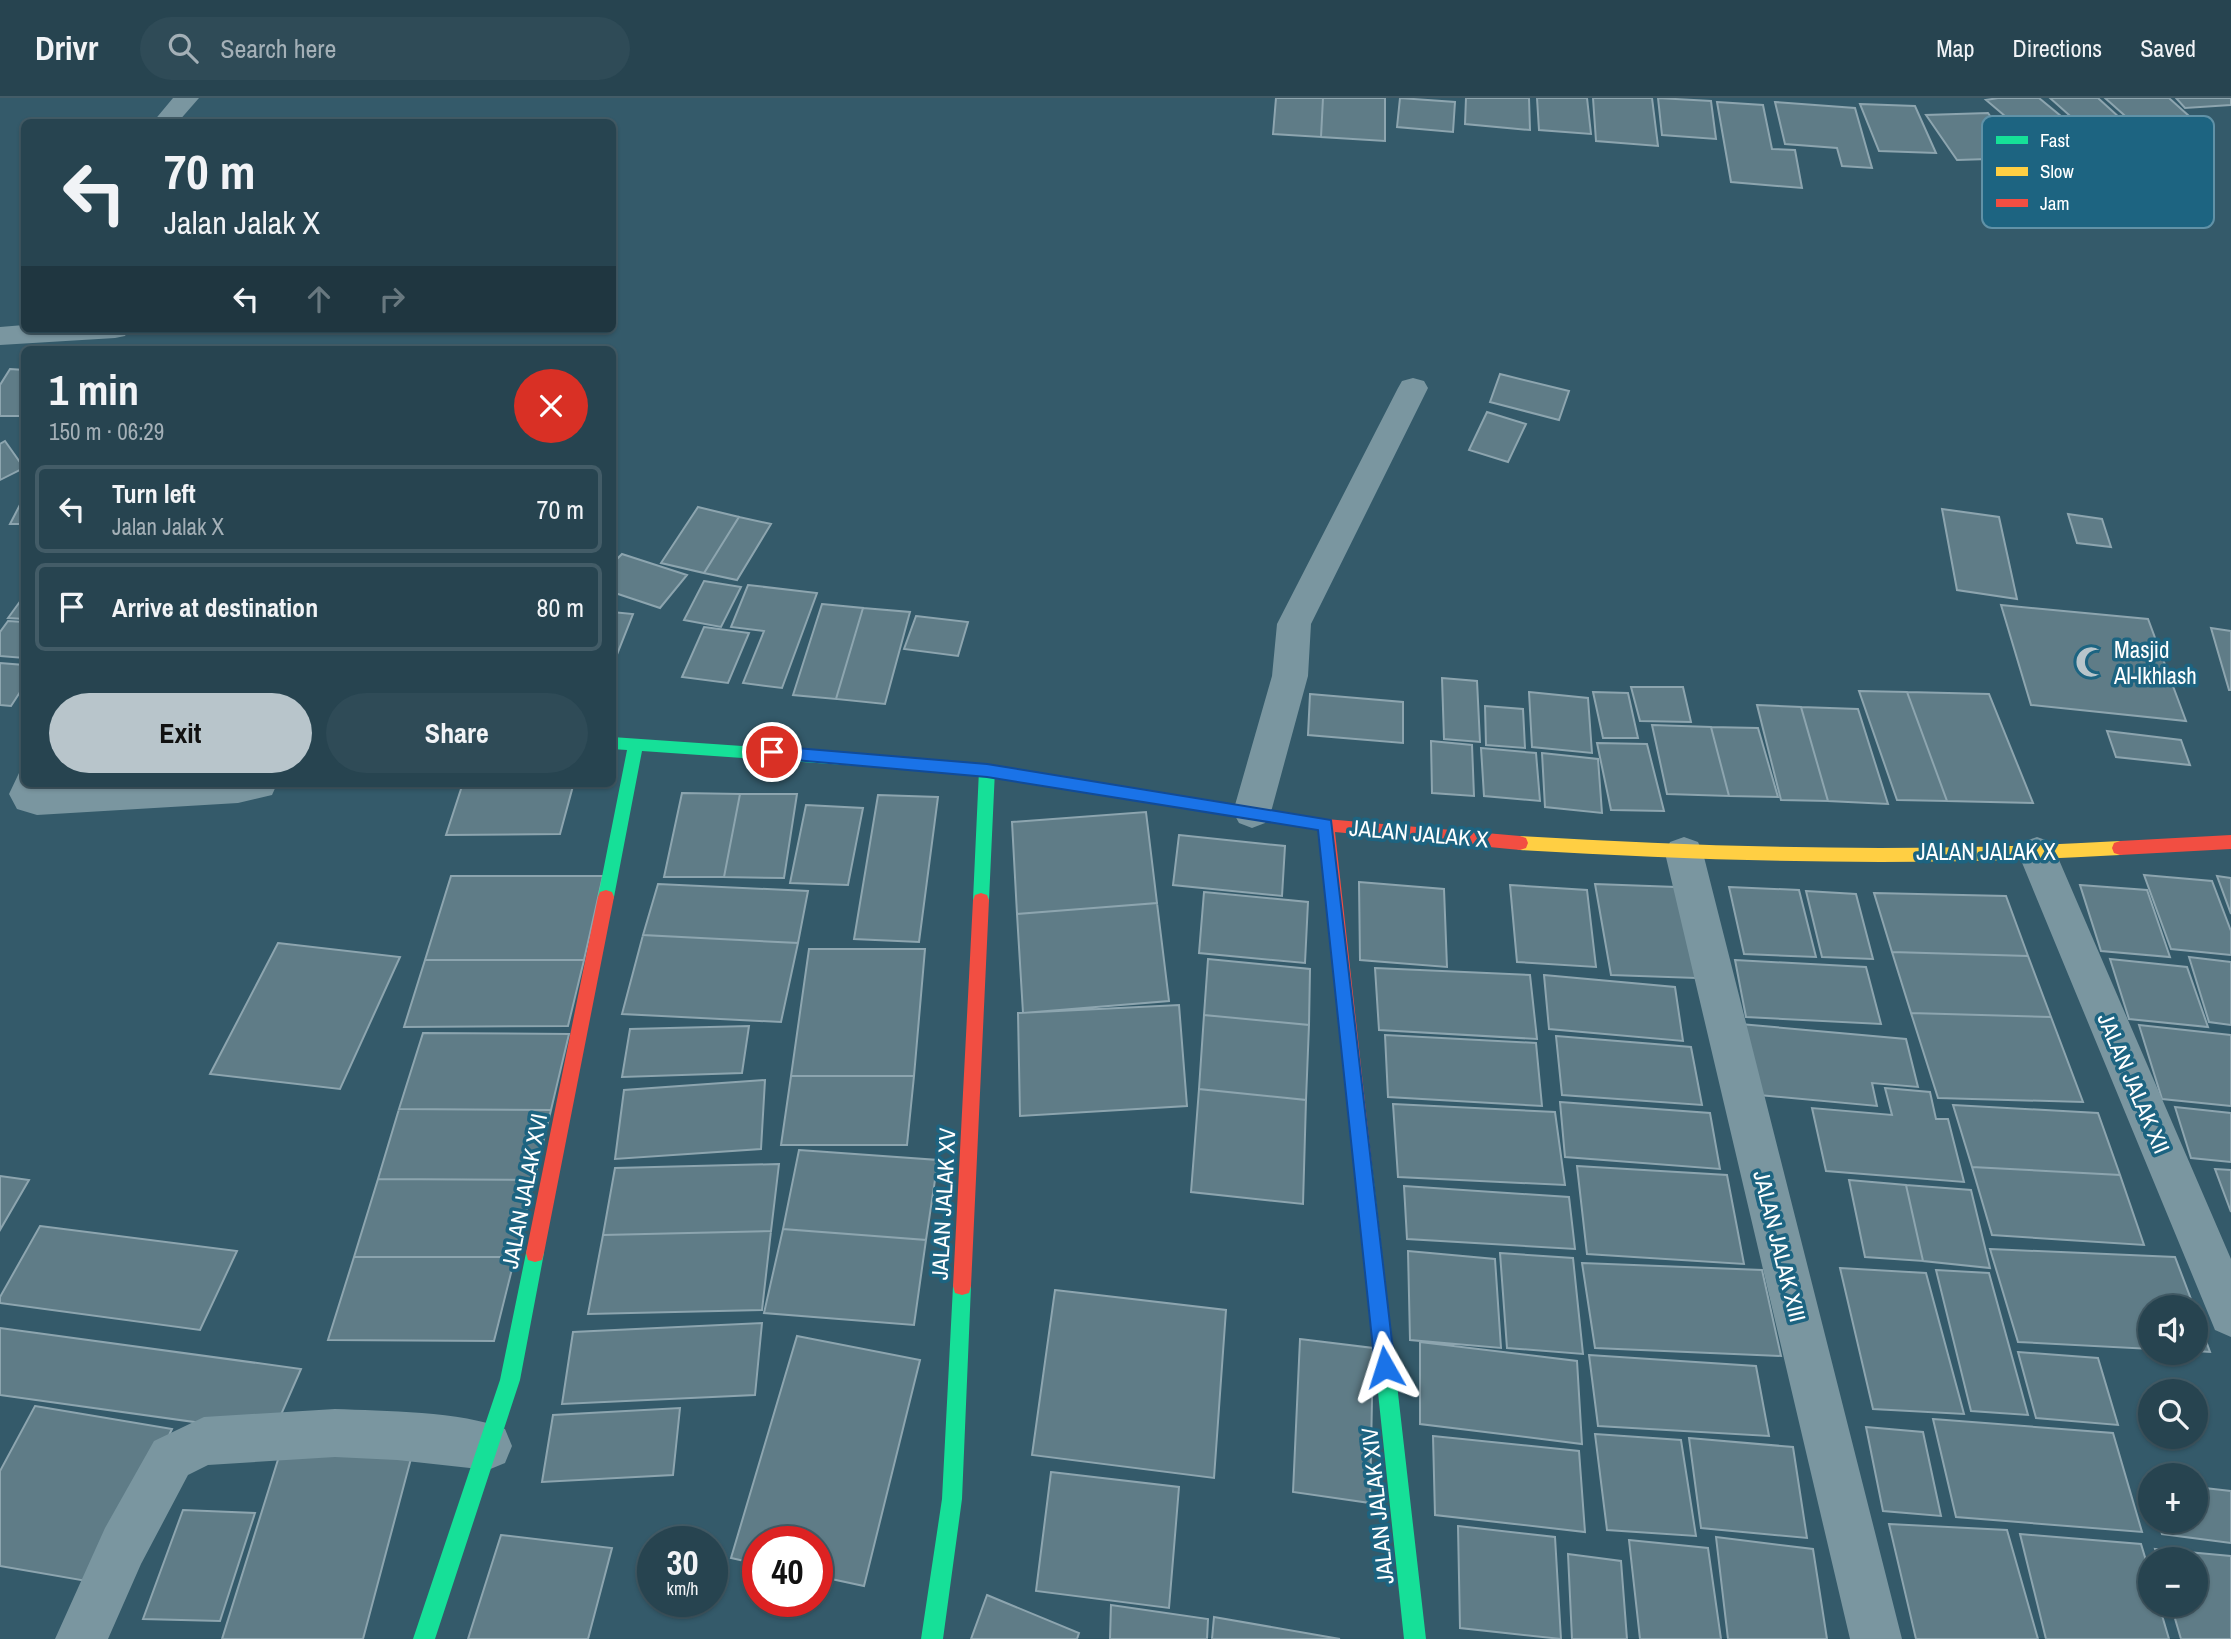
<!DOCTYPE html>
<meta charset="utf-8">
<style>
:root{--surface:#274450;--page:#2f4b57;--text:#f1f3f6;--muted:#a4b0b7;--line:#435c67;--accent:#b8c5cb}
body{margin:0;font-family:"Archivo Narrow",sans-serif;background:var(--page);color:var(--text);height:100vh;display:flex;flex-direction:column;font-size:26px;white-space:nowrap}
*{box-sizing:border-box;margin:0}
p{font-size:23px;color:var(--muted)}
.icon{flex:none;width:38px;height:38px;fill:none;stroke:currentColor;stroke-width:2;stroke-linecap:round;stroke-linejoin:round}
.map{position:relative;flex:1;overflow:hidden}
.sheet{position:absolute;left:21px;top:248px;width:595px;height:441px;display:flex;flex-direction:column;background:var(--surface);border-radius:10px;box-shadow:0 2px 5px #0004,0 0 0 2px var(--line)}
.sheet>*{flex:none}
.top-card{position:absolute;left:21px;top:21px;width:595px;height:214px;border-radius:10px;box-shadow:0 2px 5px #0004,0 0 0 2px var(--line);background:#274450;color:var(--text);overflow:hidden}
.buttons{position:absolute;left:2138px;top:1197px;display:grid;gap:14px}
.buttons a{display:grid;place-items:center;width:70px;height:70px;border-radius:50%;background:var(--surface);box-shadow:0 2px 5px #0004,0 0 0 2px var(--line);font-size:35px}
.speed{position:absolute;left:637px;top:1428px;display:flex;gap:14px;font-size:35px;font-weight:700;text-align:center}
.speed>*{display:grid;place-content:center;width:91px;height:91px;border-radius:50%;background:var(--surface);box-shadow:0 2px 5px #0004,0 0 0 2px var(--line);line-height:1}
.speed small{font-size:18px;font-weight:400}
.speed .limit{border:10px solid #d22;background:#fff;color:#111}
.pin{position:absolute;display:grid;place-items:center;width:60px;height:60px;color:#fff;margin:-30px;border:4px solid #fff;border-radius:50%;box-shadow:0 2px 7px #0007}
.me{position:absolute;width:77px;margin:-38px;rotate:354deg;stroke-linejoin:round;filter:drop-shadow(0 0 5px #0008)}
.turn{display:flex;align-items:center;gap:24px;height:147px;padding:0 28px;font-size:32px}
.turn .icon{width:91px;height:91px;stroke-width:2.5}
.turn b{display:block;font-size:49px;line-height:60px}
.lanes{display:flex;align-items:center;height:66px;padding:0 28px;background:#0003;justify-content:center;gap:35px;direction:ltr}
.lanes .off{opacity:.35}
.round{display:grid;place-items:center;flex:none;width:74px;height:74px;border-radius:37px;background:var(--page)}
.overview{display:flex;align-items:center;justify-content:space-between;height:119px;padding:0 28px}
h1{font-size:42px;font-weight:800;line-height:52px}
.action{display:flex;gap:14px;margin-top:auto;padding:14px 28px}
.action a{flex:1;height:80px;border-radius:42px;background:var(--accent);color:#111;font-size:28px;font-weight:800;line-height:80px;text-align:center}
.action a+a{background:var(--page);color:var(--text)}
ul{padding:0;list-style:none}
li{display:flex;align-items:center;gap:21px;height:88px;margin:0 14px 10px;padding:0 14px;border:4px solid var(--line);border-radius:10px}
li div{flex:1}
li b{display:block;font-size:26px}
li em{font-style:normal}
header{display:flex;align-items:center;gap:42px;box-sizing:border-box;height:98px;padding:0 35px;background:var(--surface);border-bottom:2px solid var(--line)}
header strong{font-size:33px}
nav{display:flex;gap:38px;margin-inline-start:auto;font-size:24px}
.search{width:490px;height:63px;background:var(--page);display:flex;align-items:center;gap:18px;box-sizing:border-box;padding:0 24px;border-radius:38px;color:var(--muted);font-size:26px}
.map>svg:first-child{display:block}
</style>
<header>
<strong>Drivr</strong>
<div class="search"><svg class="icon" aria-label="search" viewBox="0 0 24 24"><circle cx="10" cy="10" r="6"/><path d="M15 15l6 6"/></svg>Search here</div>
<nav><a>Map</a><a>Directions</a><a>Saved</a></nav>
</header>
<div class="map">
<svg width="2231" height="1541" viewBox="0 0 2231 1541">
<rect width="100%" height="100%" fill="#345a6a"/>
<path fill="#5f7c87" stroke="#8da5af" stroke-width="2" d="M1276 0H1323L1321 39 1273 36Z
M1323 0H1385V43L1321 39Z
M1400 0 1455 4 1453 34 1397 29Z
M1466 0H1529L1530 32 1465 26Z
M1537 0H1587L1591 36 1539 32Z
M1593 0H1652L1658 48 1596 43Z
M1658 0 1711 3 1716 41 1662 37Z
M1998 0H2039L2084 37 2038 46 1986 2Z
M2050 0H2098L2120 20 2078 25Z
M2105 0H2169L2199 27 2142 33Z
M2176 0H2231V7L2185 10Z
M1717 4 1763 7 1772 51 1795 52 1802 90 1731 84Z
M1775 4 1855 10 1872 70 1842 68 1837 50 1785 46Z
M1860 6 1915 8 1936 55 1879 53Z
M1988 15 2020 60 1957 62 1926 17Z
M10 271 24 272 23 318H0V287Z
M1500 276 1569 293 1559 322 1490 304Z
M1487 314 1526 326 1508 364 1469 352Z
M5 343 24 370 0 382V346Z
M24 399V426H10Z
M698 409 739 419 704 475 661 465Z
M1942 411 1999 419 2017 501 1957 492Z
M2068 416 2102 421 2111 449 2077 445Z
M739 419 771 426 737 482 704 475Z
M622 456 687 477 660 510 612 494V466Z
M704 483 741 489 721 529 684 522Z
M748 487 817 495 782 590 743 585 764 533 731 529Z
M24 498V521L8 520Z
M822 506 863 510 836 601 793 597Z
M2001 507 2148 521 2186 623 2031 607Z
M863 510 910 514 885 606 836 601Z
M612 514 633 516 616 559H612Z
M916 518 968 524 958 558 904 551Z
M8 523 24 524V560L0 558V534Z
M704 529 749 535 728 585 682 579Z
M2211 530 2231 533V592H2229Z
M0 565 24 567V588L11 608 0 607Z
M1442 580 1477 583 1480 644 1444 641Z
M1631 589H1683L1691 624 1640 623Z
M1859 593 1907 594 1947 703 1897 702Z
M1529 594 1588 600 1592 655 1532 649Z
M1593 594 1628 595 1638 640H1603Z
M1907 594 1989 596 2033 705 1947 703Z
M1310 596 1403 604V645L1308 637Z
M1757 607 1801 609 1828 703 1781 702Z
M1485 608 1523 611 1525 650 1486 647Z
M1801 609 1858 611 1888 706 1828 703Z
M1652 627 1711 629 1729 698 1667 696Z
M1711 629 1758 630 1778 699 1729 698Z
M2107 633 2181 642 2190 667 2116 659Z
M1431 643 1472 647 1474 698 1432 695Z
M1597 645 1647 646 1664 713 1611 712Z
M1481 650 1536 655 1540 703 1484 698Z
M1542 655 1598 661 1602 715 1545 709Z
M462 688H573L560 736 446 737Z
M682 695 740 696 724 779H664Z
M740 696H797L784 780 724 779Z
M878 697 938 699 919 844 854 841Z
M806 707 863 710 848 787 790 785Z
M1146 714 1157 805 1017 816 1012 724Z
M1179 737 1285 748 1282 798 1173 787Z
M2144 777 2212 783 2231 833V857L2171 851Z
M451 778H603L584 862H425Z
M2217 778 2231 780V816Z
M1359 784 1444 791 1447 869 1360 862Z
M658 786 808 793 798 845 643 837Z
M1595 786 1676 789 1696 880 1611 877Z
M1510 787 1587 792 1596 869 1517 864Z
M2080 787 2147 792 2170 859 2101 853Z
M1729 789 1799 792 1816 859 1744 856Z
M1806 793 1856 796 1873 861 1822 859Z
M1204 794 1308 804 1305 865 1199 855Z
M1874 795 2006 798 2028 858 1892 854Z
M1157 805 1169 903 1023 915 1017 816Z
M643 837 798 845 781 924 622 916Z
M278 845 400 859 340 991 210 976Z
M809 851H925L914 978H791Z
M1892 854 2028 858 2051 919 1911 915Z
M2189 859 2231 864V927L2209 924Z
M1208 861 1310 871 1309 927 1204 917Z
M2110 861 2187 869 2208 929 2129 921Z
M425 862H584L568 928 404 929Z
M1735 862 1866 869 1881 926 1746 919Z
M1375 870 1530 877 1537 941 1379 932Z
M1544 877 1675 889 1683 943 1549 931Z
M1179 907 1187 1008 1020 1018 1018 915Z
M1911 915 2051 919 2083 1004 1938 1000Z
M1204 917 1309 927 1306 1002 1199 991Z
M1740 926 1906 941 1918 989 1872 985 1877 1008 1759 997Z
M2139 927 2231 937V1008L2162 1001Z
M749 928 742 975 622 979 630 931Z
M423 935 569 936 551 1012 399 1011Z
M1385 937 1536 945 1542 1008 1388 999Z
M1556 938 1691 949 1702 1007 1562 997Z
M791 978H914L907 1047H781Z
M765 982 761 1051 615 1061 624 992Z
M1885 990 1930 994 1936 1021H1948L1964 1084 1826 1073 1812 1010 1892 1017Z
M1199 991 1306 1002 1303 1106 1191 1094Z
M1560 1004 1710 1015 1720 1071 1565 1059Z
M1393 1006 1555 1014 1565 1087 1398 1079Z
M1953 1007 2098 1015 2120 1077 1972 1069Z
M2175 1009 2231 1015V1064L2191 1060Z
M399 1011 551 1012 534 1082 378 1081Z
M799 1052 938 1062 926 1142 783 1131Z
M779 1066 771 1133 603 1137 615 1070Z
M1577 1068 1727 1077 1744 1166 1587 1156Z
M1972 1069 2120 1077 2144 1147 1992 1137Z
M2215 1071 2231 1072V1114Z
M0 1078 29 1082 0 1132Z
M378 1081 534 1082 515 1159H354Z
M1849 1082 1906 1087 1923 1163 1865 1159Z
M1906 1087 1971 1092 1990 1170 1923 1163Z
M1404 1088 1569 1099 1575 1151 1407 1141Z
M40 1128 237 1153 200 1232 0 1205V1199Z
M783 1131 926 1142 914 1227 764 1215Z
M771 1133 762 1212 588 1216 603 1137Z
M1990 1151 2175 1159 2194 1209H2151V1251L2018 1244Z
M1408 1153 1495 1161 1501 1250 1410 1242Z
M1500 1155 1573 1160 1583 1256 1507 1250Z
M354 1159H515L494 1243 328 1242Z
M1582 1165 1762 1172 1781 1258 1595 1250Z
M1840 1170 1926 1175 1964 1316 1873 1311Z
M1936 1172 1989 1175 2028 1317 1971 1313Z
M1055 1192 1226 1212 1214 1380 1032 1357Z
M2196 1216 2210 1254 2196 1253Z
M762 1225 755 1297 562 1306 573 1234Z
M0 1230 301 1271 273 1335 0 1297Z
M797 1238 920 1262 864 1488 817 1478V1444H758V1466L731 1460Z
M1300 1241 1373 1250 1370 1405 1293 1394Z
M1420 1244 1577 1263 1582 1346 1420 1326Z
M2018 1254 2098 1260 2118 1327 2036 1320Z
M1589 1257 1756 1268 1769 1338 1598 1328Z
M35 1308 172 1331 98 1485 0 1468V1373Z
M680 1310 673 1377 542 1384 553 1317Z
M1933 1321 2113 1335 2142 1434 1956 1419Z
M1866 1329 1923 1334 1941 1418 1883 1413Z
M1595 1336 1681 1342 1696 1438 1607 1432Z
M1433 1338 1579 1353 1585 1434 1435 1417Z
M1689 1340 1793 1349 1807 1440 1701 1430Z
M281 1352 413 1353 363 1541H222Z
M1051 1374 1179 1389 1169 1510 1036 1493Z
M2196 1389 2231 1393V1445L2162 1436 2158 1423H2196Z
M183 1412 255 1415 220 1523 143 1521Z
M1889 1426 2007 1432 2038 1541H1916Z
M1458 1428 1555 1439 1561 1541 1460 1530Z
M2020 1436 2141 1446 2151 1479V1507H2159L2169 1541H2046Z
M501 1437 612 1450 588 1541H468Z
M1716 1439 1813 1451 1827 1541H1728Z
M1629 1442 1708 1450 1721 1541H1640Z
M2155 1451 2231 1458V1541H2181L2171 1507H2196V1461H2158Z
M1568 1456 1621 1463 1627 1541H1572Z
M987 1497 1079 1535 1077 1541H971Z
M1111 1507 1208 1521 1207 1541H1110Z
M1214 1519 1340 1541H1212Z"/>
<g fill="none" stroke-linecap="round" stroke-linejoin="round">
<path fill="#7a96a0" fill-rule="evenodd" d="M173 0H199L178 24H153Z
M24 227V231H129L125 238 115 240 0 247V229Z
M1413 280 1424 283 1428 290 1311 526 1308 578 1271 714 1265 725 1252 730 1239 725 1233 714 1272 578 1277 526 1398 290 1402 283Z
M24 673V686H277L272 697 238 705 37 717 17 711 9 696 19 675Z
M1684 739 1698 744 1703 755 1902 1541H1850L1665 755 1670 744Z
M2037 739 2051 744 2056 755 2231 1161V1239L2215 1232 2018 755 2023 744Z
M335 1311C383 1313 462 1313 505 1331L512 1348 505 1365 488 1372 397 1362 335 1359 208 1367 188 1377 141 1466 108 1541H55L105 1430 154 1343 204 1319Z"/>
<path fill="#16e098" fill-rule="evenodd" d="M612 639 918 660 925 666 918 672 642 653 614 799 612 804 606 806 600 804 598 799 627 652 612 651Z
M987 666 992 668 995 672 989 802 987 807 981 809 975 807 973 802 979 672 982 668Z
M1363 1058 1369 1061 1372 1067 1426 1541H1404L1354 1067 1357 1061Z
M535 1146 542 1148 544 1155 520 1282 435 1541H413L500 1282 526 1155 528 1148Z
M962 1179 969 1181 971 1188 962 1401 943 1541H921L942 1401 953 1188 955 1181Z"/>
<path fill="#ffcf43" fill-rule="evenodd" d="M1520 738C1719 750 1921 755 2120 743L2126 745 2128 750 2126 755 2120 757C1921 769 1719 764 1520 752L1514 750 1512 745 1514 740Z"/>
<path fill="#f24e42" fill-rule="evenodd" d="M918 660 987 666 1326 721 1520 738 1526 740 1528 745 1526 750 1520 752 1335 734 1372 1067 1369 1073 1363 1076 1357 1073 1354 1067 1319 732 987 678 918 672 911 666Z
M2231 737V751L2120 757 2114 755 2112 750 2114 745 2120 743Z
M606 792 612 794 614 799 544 1155 542 1162 535 1164 528 1162 526 1155 598 799 600 794Z
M981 795 987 797 989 802 971 1188 969 1195 962 1197 955 1195 953 1188 973 802 975 797Z"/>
</g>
<path fill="#1a73e8" stroke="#114b97" stroke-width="2" d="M772 648 987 666 1331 722 1395 1269 1392 1276 1385 1279 1378 1276 1375 1269 1318 732 987 679 772 660 765 654Z"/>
<defs>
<symbol id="mosque-bare" viewBox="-9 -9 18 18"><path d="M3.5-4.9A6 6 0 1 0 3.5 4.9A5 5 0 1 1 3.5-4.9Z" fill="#b8c5cb" stroke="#1d6481" stroke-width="2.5" paint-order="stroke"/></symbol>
</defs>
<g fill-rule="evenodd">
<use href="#mosque-bare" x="2069" y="542" width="44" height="44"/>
</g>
<g text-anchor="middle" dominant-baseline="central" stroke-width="7" stroke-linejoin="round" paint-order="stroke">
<g font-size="23" fill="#fff" stroke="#1d6481" text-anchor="start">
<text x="2114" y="551">Masjid<tspan x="2114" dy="26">Al-Ikhlash</tspan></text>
</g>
<g font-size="23" fill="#fff" stroke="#1d6481">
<text transform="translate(1419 735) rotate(5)">JALAN JALAK X</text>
<text x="1986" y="753">JALAN JALAK X</text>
<text transform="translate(2134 985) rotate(67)">JALAN JALAK XII</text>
<text transform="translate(524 1093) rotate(-79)">JALAN JALAK XVI</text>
<text transform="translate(943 1106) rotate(-87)">JALAN JALAK XV</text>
<text transform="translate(1780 1148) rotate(76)">JALAN JALAK XIII</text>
<text transform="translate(1377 1408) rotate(-96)">JALAN JALAK XIV</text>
</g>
</g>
<rect x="1982" y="18" width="232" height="112" rx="10" fill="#1d6481" stroke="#6192a7" stroke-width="2"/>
<rect x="1996" y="38" width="32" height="8" fill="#16e098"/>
<rect x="1996" y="69" width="32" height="9" fill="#ffcf43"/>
<rect x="1996" y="101" width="32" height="8" fill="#f24e42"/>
<g font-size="19" fill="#fff">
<text x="2040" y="49">Fast</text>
<text x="2040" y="80">Slow</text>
<text x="2040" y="112">Jam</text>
</g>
</svg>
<div class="buttons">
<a><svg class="icon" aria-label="sound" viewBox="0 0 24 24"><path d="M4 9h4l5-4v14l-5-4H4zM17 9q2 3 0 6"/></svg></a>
<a><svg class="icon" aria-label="search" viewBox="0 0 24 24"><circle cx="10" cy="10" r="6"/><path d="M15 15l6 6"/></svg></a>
<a>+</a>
<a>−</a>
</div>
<div class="speed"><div>30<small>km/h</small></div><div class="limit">40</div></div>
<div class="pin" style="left:772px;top:654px;background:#d93025"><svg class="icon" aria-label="arrive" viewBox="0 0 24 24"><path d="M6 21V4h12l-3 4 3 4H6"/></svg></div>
<svg class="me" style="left:1385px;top:1269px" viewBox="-20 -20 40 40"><path d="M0-17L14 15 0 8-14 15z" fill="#1a73e8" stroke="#fff" stroke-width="4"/></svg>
<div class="top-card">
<div class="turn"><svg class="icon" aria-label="left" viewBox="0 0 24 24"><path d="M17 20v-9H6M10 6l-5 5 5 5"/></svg><div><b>70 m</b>Jalan Jalak X</div></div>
<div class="lanes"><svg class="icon" aria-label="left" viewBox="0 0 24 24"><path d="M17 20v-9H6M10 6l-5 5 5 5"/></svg><svg class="icon off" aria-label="ahead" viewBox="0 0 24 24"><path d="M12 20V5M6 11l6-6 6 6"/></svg><svg class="icon off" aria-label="right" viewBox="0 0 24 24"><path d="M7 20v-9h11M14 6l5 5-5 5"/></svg></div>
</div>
<section class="sheet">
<div class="overview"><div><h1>1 min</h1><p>150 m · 06:29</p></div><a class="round" style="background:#d93025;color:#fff"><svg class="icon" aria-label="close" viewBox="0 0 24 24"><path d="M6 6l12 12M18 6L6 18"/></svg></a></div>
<ul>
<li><svg class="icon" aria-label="left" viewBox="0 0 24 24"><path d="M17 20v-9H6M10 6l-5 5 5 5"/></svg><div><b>Turn left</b><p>Jalan Jalak X</p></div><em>70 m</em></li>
<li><svg class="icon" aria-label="arrive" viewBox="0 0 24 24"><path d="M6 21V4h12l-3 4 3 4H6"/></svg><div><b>Arrive at destination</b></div><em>80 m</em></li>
</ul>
<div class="action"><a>Exit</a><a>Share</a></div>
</section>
</div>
